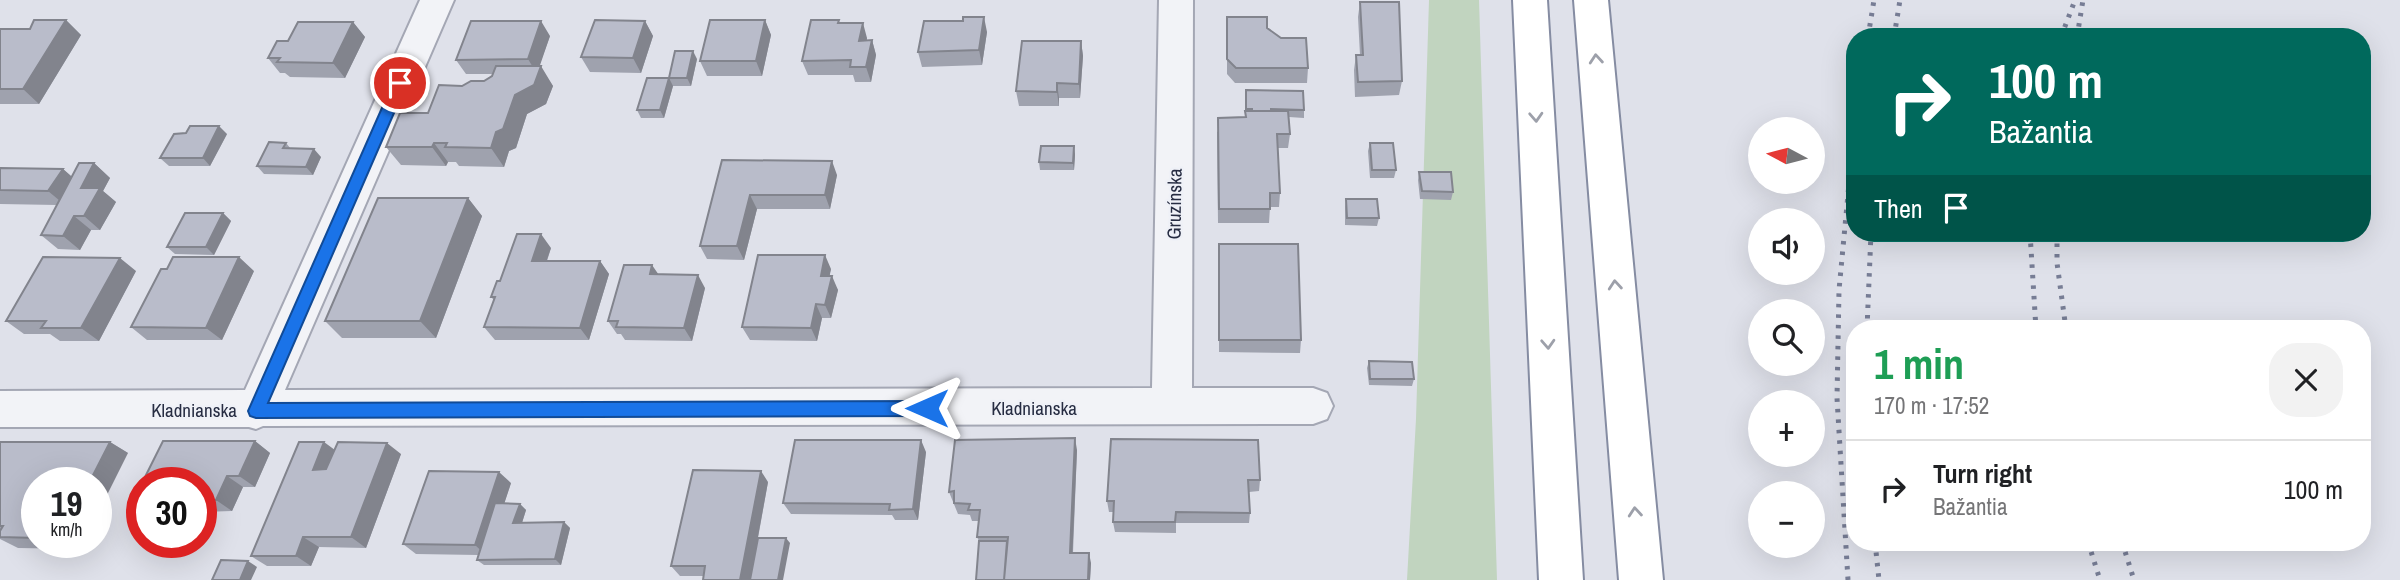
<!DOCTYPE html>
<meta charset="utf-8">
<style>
:root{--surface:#fff;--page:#f2f2f2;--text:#202124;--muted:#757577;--line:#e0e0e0}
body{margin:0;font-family:"Archivo Narrow",sans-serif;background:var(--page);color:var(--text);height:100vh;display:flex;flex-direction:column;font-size:26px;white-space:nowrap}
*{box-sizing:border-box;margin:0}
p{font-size:23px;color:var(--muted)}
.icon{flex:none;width:38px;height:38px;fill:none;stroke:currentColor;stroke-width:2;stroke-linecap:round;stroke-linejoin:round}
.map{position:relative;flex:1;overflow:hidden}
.drawer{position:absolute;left:1846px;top:320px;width:525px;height:231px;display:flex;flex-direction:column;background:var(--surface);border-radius:28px;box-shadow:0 7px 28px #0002}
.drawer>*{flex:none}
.hud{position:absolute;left:1846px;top:28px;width:525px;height:214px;border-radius:28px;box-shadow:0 7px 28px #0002;background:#00695c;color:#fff;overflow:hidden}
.needle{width:46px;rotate:277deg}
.controls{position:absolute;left:1748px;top:117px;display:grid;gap:14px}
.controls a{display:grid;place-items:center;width:77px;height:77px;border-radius:50%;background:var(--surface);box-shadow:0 7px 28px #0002;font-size:35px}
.speed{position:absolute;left:21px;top:467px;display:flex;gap:14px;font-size:35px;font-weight:700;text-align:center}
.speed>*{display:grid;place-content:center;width:91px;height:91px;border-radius:50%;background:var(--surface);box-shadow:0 7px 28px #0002;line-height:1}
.speed small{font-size:18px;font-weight:400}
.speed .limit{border:10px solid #d22;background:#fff;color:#111}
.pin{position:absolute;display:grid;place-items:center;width:60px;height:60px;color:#fff;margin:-30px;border:4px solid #fff;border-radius:50%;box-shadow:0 2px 7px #0007}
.me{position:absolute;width:77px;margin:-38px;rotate:270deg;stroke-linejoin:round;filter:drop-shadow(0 0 5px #0008)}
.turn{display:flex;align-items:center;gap:24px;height:147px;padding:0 28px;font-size:32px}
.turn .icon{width:91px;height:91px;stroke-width:2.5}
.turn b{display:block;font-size:49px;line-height:60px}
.then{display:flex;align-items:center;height:66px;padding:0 28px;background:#0003;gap:14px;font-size:26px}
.round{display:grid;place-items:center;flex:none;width:74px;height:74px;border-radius:28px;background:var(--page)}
.head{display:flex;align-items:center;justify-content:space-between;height:119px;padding:0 28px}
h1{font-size:42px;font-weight:800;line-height:52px;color:#1e9e55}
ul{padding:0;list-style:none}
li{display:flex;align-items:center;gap:21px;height:98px;padding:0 28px;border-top:2px solid var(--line)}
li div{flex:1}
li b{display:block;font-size:26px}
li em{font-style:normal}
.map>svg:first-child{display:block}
</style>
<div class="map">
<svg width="2400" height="580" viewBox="0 0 2400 580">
<rect width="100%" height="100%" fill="#dfe1ea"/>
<path fill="#c1d4bf" d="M1429 0H1479L1497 580H1407L1416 419Z"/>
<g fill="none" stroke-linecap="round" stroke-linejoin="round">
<defs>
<path id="minor" d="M420 0H454L285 390 1152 388 1159 0H1193L1192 388H1313L1327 393 1333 406 1327 419 1313 424 263 426 256 429 249 427H0V391L245 390Z"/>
<path id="motorway" d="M1513 0H1547L1583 580H1539Z
M1574 0H1608L1663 580H1619Z"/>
</defs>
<use href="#minor" stroke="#a4a7b4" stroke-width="4"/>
<use href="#motorway" stroke="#858ca2" stroke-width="4"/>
<use href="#minor" fill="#f2f3f7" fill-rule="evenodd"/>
<use href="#motorway" fill="#fff" fill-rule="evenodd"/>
<path stroke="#777d95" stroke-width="5" stroke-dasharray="3.5 7" stroke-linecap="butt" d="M1868 37 1874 0
M1894 37 1900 0
M2061 37 2075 0
M2077 37 2083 0
M2030 233 2036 329
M2057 233V263L2066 329
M1867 329 1871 233
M1875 542 1879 580
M2088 542 2100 580
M2122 542 2134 580
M1848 580 1837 398 1839 290 1855 120"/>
</g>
<path fill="#9fa2ae" d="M1360 2 1402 81 1399 95 1355 97 1354 70 1356 55H1360L1358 17Z
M1227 17 1267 28 1308 68 1307 83H1235L1227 74Z
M66 20 81 35 39 104H0V29H30Z
M765 20 771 35 762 76H707L700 61Z
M645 21 653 36 641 73 590 72 581 57Z
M963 21 987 32 982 65 922 67 918 52Z
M353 22 365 37 345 78 290 77 285 73H280L268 58 288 41Z
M840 23 867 38V41L872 40 876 55 871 82H855L853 75H808L802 61Z
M550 36 539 66 553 86 546 104 527 114 516 148 509 151 504 167 459 166 456 162H448L446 166 401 165 386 147 462 86 484 81 492 76 493 74H466L456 60Z
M1081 41 1083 56 1080 98H1059V106H1019L1016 91Z
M697 59 691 86H673L664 118H641L637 110 669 78Z
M1246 90 1304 110V118L1289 117 1290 134 1288 148H1278L1280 193 1279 207H1270L1269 223H1218L1217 132 1245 117Z
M227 134 210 166H169L160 158Z
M286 143 291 149 321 157 313 175 264 174 257 166Z
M1370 143 1396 170 1394 178H1370L1368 151Z
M1075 154 1074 170H1040L1039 162Z
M722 160 837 175 830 209H757L744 260 707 259 700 246Z
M94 163 110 178 103 191 116 202 100 230H91L80 250 58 249 41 235 57 205 0 204V168L63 169 72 177Z
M1419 172 1453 192 1451 200 1420 199 1418 180Z
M468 198 482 216 436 338H342L325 321Z
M1346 199 1379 218 1377 226 1345 225V207Z
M223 213 231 221 214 255 175 254 167 247Z
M1219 244 1301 340 1300 353 1219 352Z
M551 248 547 261H600L609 274 589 340H495L484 327 494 300 491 297 500 281Z
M831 269 829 276 838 290 831 318H822L817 341 750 340 742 327Z
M136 271 99 341H60L50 334H24L6 321Z
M254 271 222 340H147L131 327Z
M659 275 705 288 692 341 625 340 621 334H617L608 321Z
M1369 361 1414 379 1412 386 1369 385 1367 368Z
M1111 439 1260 480 1259 491 1249 492 1250 513 1249 523H1176V533L1115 532 1113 522 1114 512H1109L1107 501Z
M255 441 270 453 255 487H243L232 511 201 512V483Z
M0 442H110L128 453 37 483V542H84L80 549 18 548 0 539Z
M334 450 401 454 366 548 319 547 311 566H267L251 556Z
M1077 450 1073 553 1091 563 1090 580H976L979 541 977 537 979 521H972L970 515 958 514 949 492Z
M926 452 918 520H895L892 515 791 514 783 503Z
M768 482 758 538 790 543 703 576H680L671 566Z
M511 483 504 504H520L526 510 522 523 564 522 570 528 561 565H484L477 560 478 555 416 554 403 544Z
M142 484V506L133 501Z"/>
<path fill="#82848d" d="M984 17 987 32 982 65 979 50Z
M66 20 81 35 39 104 23 89Z
M765 20 771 35 762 76 756 61Z
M541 21 550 36 537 74 528 59Z
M645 21 653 36 641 73 633 58Z
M353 22 365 37 345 78 333 63Z
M863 23 867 38 863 56 859 41Z
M872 40 876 55 871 82 866 67Z
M1081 41 1083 56 1080 98 1079 84Z
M693 51 697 59 691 86 687 78Z
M541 66 553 86 546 104 527 114 516 148 509 151 504 167 491 148 496 132 515 95Z
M669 78 673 86 664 118 660 110Z
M1057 83 1059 98V106L1057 92Z
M219 126 227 134 210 166 203 158Z
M434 143 448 162 446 166 432 147Z
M1074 146 1075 154 1074 170 1073 163Z
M314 149 321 157 313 175 306 167Z
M832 161 837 175 830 209 825 195Z
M94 163 110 178 103 191 116 202 100 230 84 216 81 188Z
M63 169 79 183 65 205 48 191Z
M750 195 757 209 744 260 737 246Z
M468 198 482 216 436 338 420 321Z
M223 213 231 221 214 255 206 247Z
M74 216 91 230 80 250 63 236Z
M541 234 551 248 542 274 532 261Z
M825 255 831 269 827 289 821 276Z
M239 257 254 271 222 340 206 328Z
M120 258 136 271 99 341 81 328Z
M600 261 609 274 589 340 580 328Z
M652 265 661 278 650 274Z
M698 275 705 288 692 341 684 328Z
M832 276 838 290 831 318 825 305Z
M816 304 822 318 817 341 811 328Z
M1075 438 1077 450 1072 563 1070 553Z
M921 440 926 452 918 520 913 509Z
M255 441 270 453 255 487 239 476Z
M110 442 128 453 96 517V483H89Z
M324 442 339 453 328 481 313 470Z
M387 443 401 454 366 548 351 537Z
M761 471 768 482 750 580H740Z
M499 472 511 483 487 556 475 545Z
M227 476 243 487 232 511 216 500Z
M520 504 526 510 520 529 513 523Z
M564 522 570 528 561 565 555 559Z
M303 537 319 547 311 566 296 556Z
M786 538 790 543 783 580H778Z
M68 542H84L80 549Z
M1089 553 1091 563 1090 580H1088Z
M248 561 257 567 251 580H240Z"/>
<path fill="#b9bcca" stroke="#82848d" stroke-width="2" d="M1360 2H1399L1402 81 1358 82 1356 55H1363Z
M963 17H984L979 50 918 52 924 21H963Z
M1227 17H1267V28L1281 38H1306L1308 68H1236L1227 59Z
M34 20H66L23 89H0V29H30Z
M595 20 645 21 633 58 581 57Z
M710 20H765L756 61H700Z
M811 20H839L838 23H863L859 41 872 40 866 67H850L851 60 802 61Z
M471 21H541L528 59 456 60Z
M298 22H353L333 63 277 62 280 58H268L277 41H288Z
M1022 41H1081L1079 84 1057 83V92L1016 91Z
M675 51H693L687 78H669Z
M496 66H541L534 85 515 95 503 129 496 132 491 148 445 147 447 143H434L432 147H386L400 113H428L439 85 462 86 471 81H484L492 76Z
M647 78H669L660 110H637Z
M1246 90 1303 91 1304 110 1271 109V111H1252V109H1246Z
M1245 111H1288L1290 134H1277L1280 193H1270V209H1219L1218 118 1246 117Z
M190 126H219L203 158H160L174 134 186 133Z
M269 142 286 143 283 148 314 149 306 167 257 166Z
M1370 143H1393L1396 170H1372Z
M1041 146H1074L1073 163 1039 162Z
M722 160 832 161 825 195H750L737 246H700Z
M79 163H94L81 188H100L84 216H74L63 236 41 235Z
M0 168 63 169 48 191 0 190Z
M1419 172H1451L1453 192 1422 191Z
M378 198H468L420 321H325Z
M1346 199H1377L1379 218H1347Z
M185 213H223L206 247H167Z
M517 234H541L532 261H600L580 328 484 327 495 297H491L497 281H500Z
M1219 244H1298L1301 340H1219Z
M758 255H825L821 276H832L825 305 816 304 811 328 742 327Z
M43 257 120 258 81 328H41L46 321H6Z
M173 257H239L206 328 131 327 161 269H167Z
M624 265H652L650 274 698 275 684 328 616 327 618 321H608Z
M1369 361 1412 362 1414 379H1370Z
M1075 438 1070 553H1089L1088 580H1004L1008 537H977L980 510H968L970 504 954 503V491L949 492 955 440Z
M1111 439 1258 440 1260 480H1248L1250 513 1176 512 1175 522H1113L1114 501H1107Z
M795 440H921L913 509 889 510 890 504 783 503Z
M163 441H255L239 476H227L216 500H201V483H142Z
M0 442H110L89 483H37V538L0 537V531L3 526H0Z
M299 442H324L313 470 326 469 338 442 387 443 351 537H303L296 556H251Z
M693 470 761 471 740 580H703L705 566H671Z
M429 471 499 472 475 545 403 544Z
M142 484V501H133Z
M495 503 520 504 513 523 564 522 555 559 477 560Z
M758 538H786L778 580H750Z
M979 541H1007L1004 580H976Z
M221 560 248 561 240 580H212Z"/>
<defs><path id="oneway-chevron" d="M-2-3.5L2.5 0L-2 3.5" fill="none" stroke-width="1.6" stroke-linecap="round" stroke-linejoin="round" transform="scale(1.75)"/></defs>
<g stroke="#9da0aa">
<use href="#oneway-chevron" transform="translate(1596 59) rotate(-95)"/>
<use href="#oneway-chevron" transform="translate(1536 117) rotate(87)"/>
<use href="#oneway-chevron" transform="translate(1615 285) rotate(-95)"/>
<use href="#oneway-chevron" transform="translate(1548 344) rotate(87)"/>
<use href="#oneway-chevron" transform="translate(1635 512) rotate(-95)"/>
</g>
<path fill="#1a73e8" stroke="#114b97" stroke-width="2" d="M400 78 407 83 268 403 927 401 933 403 935 408 933 414 927 416 256 418 250 416 248 411 393 83Z"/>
<g text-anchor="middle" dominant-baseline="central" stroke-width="5" stroke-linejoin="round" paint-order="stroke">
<g font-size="19" fill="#262c42" stroke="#eff1f7">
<text transform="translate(1174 204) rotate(-89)">Gruzínska</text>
<text x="1034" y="408">Kladnianska</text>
<text x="194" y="410">Kladnianska</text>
</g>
</g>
</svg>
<div class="controls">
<a><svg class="needle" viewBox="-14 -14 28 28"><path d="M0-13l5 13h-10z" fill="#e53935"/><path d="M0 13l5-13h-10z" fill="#757577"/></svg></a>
<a><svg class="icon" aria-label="sound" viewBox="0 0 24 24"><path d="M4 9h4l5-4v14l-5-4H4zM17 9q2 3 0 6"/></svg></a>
<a><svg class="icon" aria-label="search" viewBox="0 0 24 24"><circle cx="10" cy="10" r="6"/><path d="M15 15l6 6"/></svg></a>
<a>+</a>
<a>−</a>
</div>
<div class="speed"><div>19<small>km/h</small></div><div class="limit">30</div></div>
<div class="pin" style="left:400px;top:83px;background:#d93025"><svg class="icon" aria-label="arrive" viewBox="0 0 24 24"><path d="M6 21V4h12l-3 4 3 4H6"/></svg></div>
<svg class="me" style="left:927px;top:408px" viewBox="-20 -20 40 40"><path d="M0-17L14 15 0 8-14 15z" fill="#1a73e8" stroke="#fff" stroke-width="4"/></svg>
<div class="hud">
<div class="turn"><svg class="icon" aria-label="right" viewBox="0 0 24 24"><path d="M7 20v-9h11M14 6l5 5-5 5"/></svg><div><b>100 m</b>Bažantia</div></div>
<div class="then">Then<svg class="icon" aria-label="arrive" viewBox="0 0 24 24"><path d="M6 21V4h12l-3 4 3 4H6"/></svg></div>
</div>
<section class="drawer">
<div class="head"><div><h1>1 min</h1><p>170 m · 17:52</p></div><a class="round"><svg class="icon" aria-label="close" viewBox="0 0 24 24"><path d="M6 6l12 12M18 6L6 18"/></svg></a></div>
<ul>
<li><svg class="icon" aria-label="right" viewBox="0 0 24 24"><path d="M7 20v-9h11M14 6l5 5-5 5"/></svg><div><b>Turn right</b><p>Bažantia</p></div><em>100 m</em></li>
</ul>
</section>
</div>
